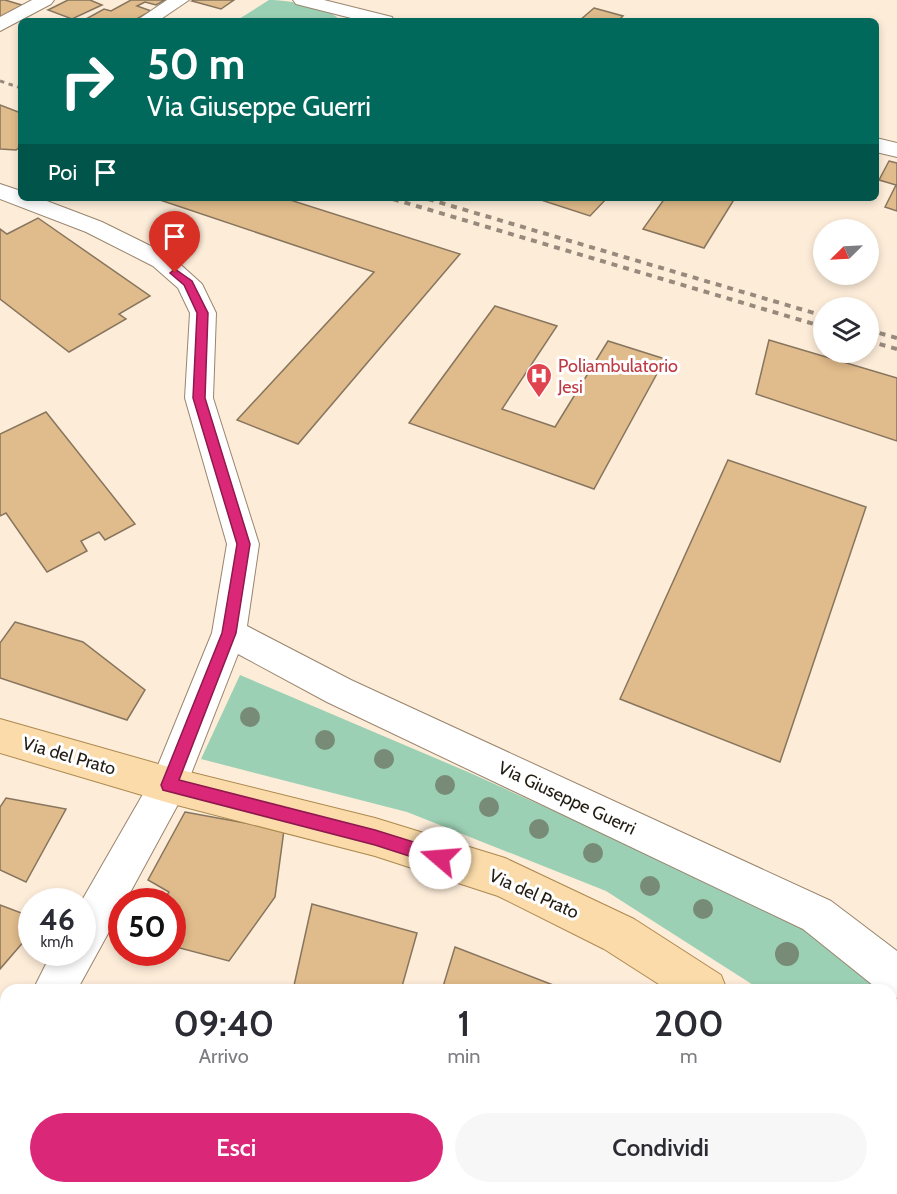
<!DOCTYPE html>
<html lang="it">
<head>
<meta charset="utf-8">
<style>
	body { margin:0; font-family:Cabin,sans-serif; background:#f7f7f7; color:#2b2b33; height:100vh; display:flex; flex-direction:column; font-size:22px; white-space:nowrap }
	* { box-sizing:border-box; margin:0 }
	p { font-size:20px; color:#7c7c81 }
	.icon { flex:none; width:33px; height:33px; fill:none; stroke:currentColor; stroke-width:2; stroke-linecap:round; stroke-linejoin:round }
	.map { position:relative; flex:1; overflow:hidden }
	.panel { position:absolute; left:0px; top:984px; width:897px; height:210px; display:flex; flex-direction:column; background:#fff; border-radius:18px 18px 0 0; box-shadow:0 3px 9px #0003 }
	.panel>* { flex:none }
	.hud { position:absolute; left:18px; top:18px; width:861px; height:183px; border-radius:9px; box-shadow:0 3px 9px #0003; background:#00695c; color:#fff; overflow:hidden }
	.needle { width:39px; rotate:246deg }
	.controls { position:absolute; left:813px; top:219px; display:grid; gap:12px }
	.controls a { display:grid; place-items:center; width:66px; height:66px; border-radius:50%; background:#fff; box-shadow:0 3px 9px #0003; font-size:30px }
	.speed { position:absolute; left:18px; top:888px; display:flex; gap:12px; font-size:30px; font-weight:700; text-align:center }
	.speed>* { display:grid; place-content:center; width:78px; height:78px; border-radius:50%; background:#fff; box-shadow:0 3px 9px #0003; line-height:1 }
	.speed small { font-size:15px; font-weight:400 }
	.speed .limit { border:9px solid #d22; background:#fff; color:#111 }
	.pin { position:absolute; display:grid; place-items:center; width:51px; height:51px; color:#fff; margin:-62px -26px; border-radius:50% 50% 50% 0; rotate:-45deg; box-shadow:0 0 6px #0007 }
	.pin .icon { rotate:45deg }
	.me { position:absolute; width:66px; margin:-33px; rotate:288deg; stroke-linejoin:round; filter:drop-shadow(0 0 4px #0008) }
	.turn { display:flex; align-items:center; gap:21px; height:126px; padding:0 30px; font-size:27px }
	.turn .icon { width:78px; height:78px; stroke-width:2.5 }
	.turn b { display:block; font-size:42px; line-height:51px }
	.then { display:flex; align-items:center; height:57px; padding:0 30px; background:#0003; gap:12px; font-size:22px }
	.eta { display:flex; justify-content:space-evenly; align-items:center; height:102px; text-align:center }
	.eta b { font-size:36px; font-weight:600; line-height:42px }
	.action { display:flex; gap:12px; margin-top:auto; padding:12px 30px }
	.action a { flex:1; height:69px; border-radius:36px; background:#db2777; color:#fff; font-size:24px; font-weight:600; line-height:69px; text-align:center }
	.action a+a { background:#f7f7f7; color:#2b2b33 }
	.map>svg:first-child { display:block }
	.green { fill:#9cd0b4 }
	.building { fill:#e0bb8b; stroke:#87755e; stroke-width:1.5 }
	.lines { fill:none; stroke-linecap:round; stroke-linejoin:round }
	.minor-casing { stroke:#98856e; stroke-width:2 }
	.major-casing { stroke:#ac894f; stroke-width:2 }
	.minor { fill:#fff; fill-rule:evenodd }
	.major { fill:#fadba9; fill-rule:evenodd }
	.rail-far1 { stroke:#978a7c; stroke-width:3; stroke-dasharray:4.5 4.5; stroke-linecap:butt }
	.rail { stroke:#978a7c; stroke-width:4; stroke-dasharray:6 6; stroke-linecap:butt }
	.tree { fill:#778b77 }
	.route { fill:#db2777; stroke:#8e194d; stroke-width:1.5 }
	.labels { text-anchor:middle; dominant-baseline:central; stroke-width:6; stroke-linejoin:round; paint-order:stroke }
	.health-label { font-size:18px; fill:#be3a42; stroke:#fff; text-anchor:start }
	.street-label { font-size:18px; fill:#231c13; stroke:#fff }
</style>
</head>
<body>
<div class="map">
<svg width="897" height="1194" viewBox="0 0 897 1194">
	<rect width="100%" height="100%" fill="#fdecd8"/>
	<g class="green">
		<path d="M269 0C288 0 329 7 341 21H236Z"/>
		<path d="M240 675 468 772 803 924 882 990H761L606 891 407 812 201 759Z"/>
		<path d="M891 997 897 1002V1078L891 1074Z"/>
	</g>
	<g class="building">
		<path d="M0 0H5L25 6 0 19Z"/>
		<path d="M68 0H90L102 5 72 19 48 10Z"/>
		<path d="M131 0H165L156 5 145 2 137 6 151 11 133 21 84 20 104 9 111 11Z"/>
		<path d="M194 0H234L221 9 192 1Z"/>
		<path d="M594 8 623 16 618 21H579Z"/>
		<path d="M0 105 21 113V146L16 150 0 149Z"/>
		<path d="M889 161 897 163V211L885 207 896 185 879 180Z"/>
		<path d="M154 198H284L460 254 298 444 237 420 374 272Z"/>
		<path d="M535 198H607L590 216Z"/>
		<path d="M665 198H735L704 248 643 229Z"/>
		<path d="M38 218 150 296 119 314 126 319 69 352 0 299V229L7 234Z"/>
		<path d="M495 306 557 326 502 409 555 427 608 341 665 359 594 489 409 423Z"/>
		<path d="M769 340 897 378V441L756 394Z"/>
		<path d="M46 412 135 524 105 540 99 532 81 541 87 551 47 572 6 513 0 516V434Z"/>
		<path d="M728 460 866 507 780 762 620 699Z"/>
		<path d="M15 622 83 642 145 690 127 720 0 678V643Z"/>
		<path d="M6 798 66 809 26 882 0 870V807Z"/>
		<path d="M185 812 284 830 275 897 229 961 172 946V902H163L169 892 148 880Z"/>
		<path d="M312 904 417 933 401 990H293Z"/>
		<path d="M0 905 32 917V932L0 969Z"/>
		<path d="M455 947 566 990H442Z"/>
		<path d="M6 1174V1188H69L84 1194H0V1183Z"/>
		<path d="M418 1188H685L683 1194H435Z"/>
	</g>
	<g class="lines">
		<defs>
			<g id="minor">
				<path d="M32 0H54L51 4 0 31V17Z"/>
				<path d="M167 0H189L158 21H136Z"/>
				<path d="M293 0H324L392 17 394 21H363L296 4Z"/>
				<path d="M876 138 897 143V157L876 152Z"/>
				<path d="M0 184 21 191V198H39L102 222 171 256 202 284 216 313 213 398 259 544 247 626 351 680 831 901 897 951V998L891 996V990H879L803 929 327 702 238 654 182 797 125 902H122V908L77 990H33L52 952H82V902H81L154 775 212 633 227 544 185 398 190 313 178 288 153 266 86 232 0 199Z"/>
				<path d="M6 1054V1144L0 1142V1056Z"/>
				<path d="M139 1188H198L201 1194H142Z"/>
			</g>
			<g id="major">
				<path d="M0 719 169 767 375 818 505 858 634 919 721 975 727 990H668L604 949 498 896 375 856 169 803 0 753Z"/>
				<path d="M891 1102 897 1104V1152L891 1150Z"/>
			</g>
		</defs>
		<use href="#minor" class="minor-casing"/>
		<use href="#major" class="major-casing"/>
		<use href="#minor" class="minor"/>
		<use href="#major" class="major"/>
		<g class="rail-far1">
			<path d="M0 81 21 88"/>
			<path d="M389 198 398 201"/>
			<path d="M424 198 433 201"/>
		</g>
		<g class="rail">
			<path d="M393 199 824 327"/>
			<path d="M428 199 824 316"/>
			<path d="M868 330 897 338"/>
			<path d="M868 341 897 349"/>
		</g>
	</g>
	<g class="tree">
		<circle cx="250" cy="717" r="10"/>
		<circle cx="325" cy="740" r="10"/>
		<circle cx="384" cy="759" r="10"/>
		<circle cx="445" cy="785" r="10"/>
		<circle cx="489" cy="807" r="10"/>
		<circle cx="539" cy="829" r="10"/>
		<circle cx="593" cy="853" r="10"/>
		<circle cx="650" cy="886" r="10"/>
		<circle cx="703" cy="909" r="10"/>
		<circle cx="787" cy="954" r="12"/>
	</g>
	<path class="route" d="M175 269 192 281 208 313 205 398 250 544 236 633 179 780 375 830 446 852 448 858 446 864 440 866 375 845 163 790 161 785 222 633 237 544 193 398 197 313 184 285 170 273Z"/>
	<defs>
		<symbol id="hospital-pin" viewBox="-11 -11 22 30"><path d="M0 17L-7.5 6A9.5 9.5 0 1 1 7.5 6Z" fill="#e0444e" stroke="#fff"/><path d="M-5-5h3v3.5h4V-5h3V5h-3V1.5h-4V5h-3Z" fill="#fff"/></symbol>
	</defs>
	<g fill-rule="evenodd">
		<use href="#hospital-pin" x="524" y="361" width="30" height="40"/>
	</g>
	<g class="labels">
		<g class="health-label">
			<text x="558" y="366">Poliambulatorio<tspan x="558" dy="21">Jesi</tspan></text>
		</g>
		<g class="street-label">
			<text transform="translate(69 756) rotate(16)">Via del Prato</text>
			<text transform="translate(567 798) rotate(25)">Via Giuseppe Guerri</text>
			<text transform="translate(534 894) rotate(24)">Via del Prato</text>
		</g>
	</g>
</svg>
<div class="controls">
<a><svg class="needle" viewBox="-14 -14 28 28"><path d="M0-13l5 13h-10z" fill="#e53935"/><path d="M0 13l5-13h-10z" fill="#7c7c81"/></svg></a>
<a><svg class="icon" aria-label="layers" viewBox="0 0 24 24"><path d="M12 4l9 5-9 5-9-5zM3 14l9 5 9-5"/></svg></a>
</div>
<div class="speed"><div>46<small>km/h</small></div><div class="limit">50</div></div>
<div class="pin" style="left:175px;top:273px;background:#d93025"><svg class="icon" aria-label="arrive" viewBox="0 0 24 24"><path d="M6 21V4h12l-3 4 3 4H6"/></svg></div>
<svg class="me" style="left:440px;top:858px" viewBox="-20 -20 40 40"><circle r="19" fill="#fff"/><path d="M0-13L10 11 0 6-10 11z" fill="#db2777"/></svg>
<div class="hud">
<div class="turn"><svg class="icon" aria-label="right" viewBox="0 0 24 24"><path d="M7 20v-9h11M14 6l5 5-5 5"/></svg><div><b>50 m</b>Via Giuseppe Guerri</div></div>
<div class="then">Poi<svg class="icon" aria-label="arrive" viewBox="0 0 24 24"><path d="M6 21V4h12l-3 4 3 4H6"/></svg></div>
</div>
<section class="panel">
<div class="eta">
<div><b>09:40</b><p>Arrivo</p></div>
<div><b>1</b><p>min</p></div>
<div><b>200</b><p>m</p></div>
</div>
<div class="action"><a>Esci</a><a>Condividi</a></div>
</section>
</div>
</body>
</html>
